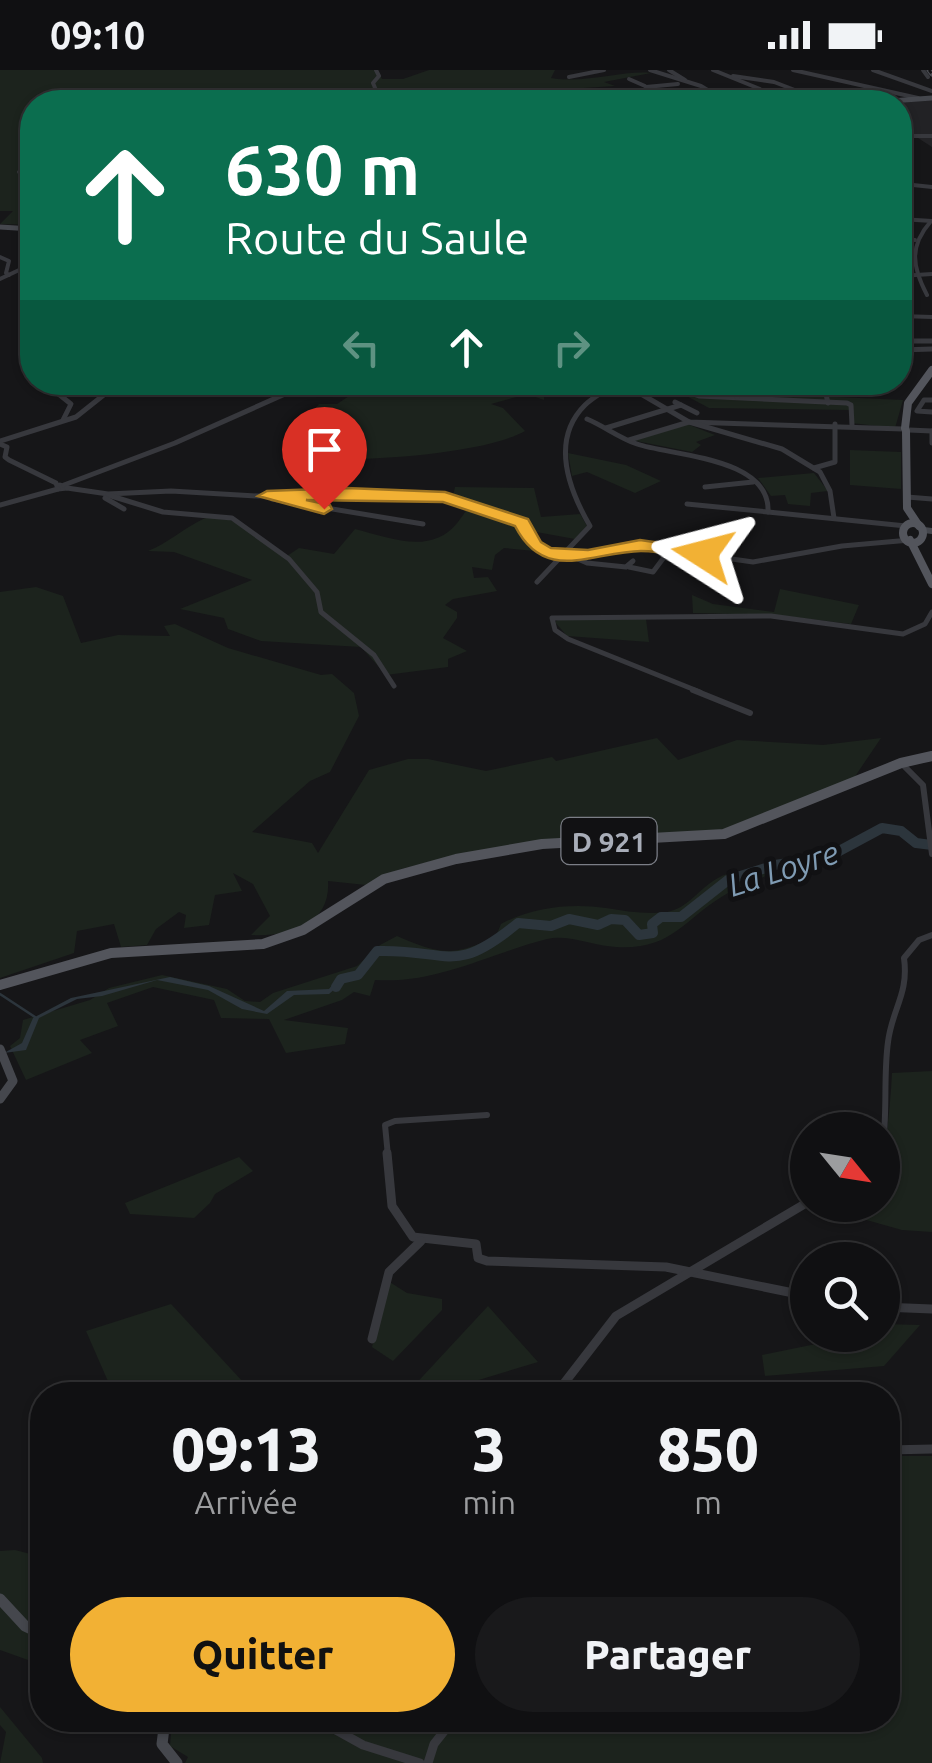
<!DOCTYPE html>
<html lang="fr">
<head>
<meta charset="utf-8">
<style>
	body { margin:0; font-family:Ubuntu,sans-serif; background:#19191b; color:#f1f3f6; height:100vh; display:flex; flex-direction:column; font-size:38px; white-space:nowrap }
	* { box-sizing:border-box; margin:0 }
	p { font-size:32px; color:#9c9d9f }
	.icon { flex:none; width:55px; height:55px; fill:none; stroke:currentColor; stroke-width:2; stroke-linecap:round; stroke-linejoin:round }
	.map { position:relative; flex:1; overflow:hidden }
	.sheet { position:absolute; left:30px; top:1312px; width:870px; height:350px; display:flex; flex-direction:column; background:#101012; border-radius:40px; box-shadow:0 2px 8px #0004,0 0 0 2px #303032 }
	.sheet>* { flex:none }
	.banner { position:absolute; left:20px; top:20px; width:892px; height:305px; border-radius:40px; box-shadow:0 2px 8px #0004,0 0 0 2px #303032; background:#0b6e4f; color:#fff; overflow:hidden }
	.needle { width:65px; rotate:120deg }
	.tools { position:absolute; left:790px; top:1042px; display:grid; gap:20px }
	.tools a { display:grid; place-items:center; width:110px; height:110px; border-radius:50%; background:#101012; box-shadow:0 2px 8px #0004,0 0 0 2px #303032; font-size:50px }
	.pin { position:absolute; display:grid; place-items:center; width:85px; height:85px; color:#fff; margin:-102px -42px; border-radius:50% 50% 50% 0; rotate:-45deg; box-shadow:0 0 10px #0007 }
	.pin .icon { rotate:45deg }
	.me { position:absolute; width:110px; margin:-55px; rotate:279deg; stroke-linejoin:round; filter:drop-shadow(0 0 8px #0008) }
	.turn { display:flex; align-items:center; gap:35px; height:210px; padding:0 40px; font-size:45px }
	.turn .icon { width:130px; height:130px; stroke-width:2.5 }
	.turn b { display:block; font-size:70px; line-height:85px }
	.lanes { display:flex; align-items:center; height:95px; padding:0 40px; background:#0003; justify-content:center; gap:50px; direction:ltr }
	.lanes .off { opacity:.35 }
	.eta { display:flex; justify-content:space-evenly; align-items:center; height:170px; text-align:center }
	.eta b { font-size:60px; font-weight:800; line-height:70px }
	.button { display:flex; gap:20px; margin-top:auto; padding:20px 40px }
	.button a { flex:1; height:115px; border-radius:60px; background:#f2b134; color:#111; font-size:40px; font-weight:800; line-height:115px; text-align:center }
	.button a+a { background:#19191b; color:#f1f3f6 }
	.status { display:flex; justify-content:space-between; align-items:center; height:70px; padding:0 50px; background:#101012; direction:ltr }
	.status svg { height:28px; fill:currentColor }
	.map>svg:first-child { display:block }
	.built { fill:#222225 }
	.green { fill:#1c231d }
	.water { fill:#2c353c }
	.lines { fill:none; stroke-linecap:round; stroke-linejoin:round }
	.stream { stroke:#2c353c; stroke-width:2.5 }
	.river { stroke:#2c353c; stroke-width:10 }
	.street-far3 { stroke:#37383d; stroke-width:4 }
	.street-far2 { stroke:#37383d; stroke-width:5 }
	.street-far1 { stroke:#37383d; stroke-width:6 }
	.street { stroke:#37383d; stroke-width:9 }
	.secondary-far3 { stroke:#45474d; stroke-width:5 }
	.secondary-far2 { stroke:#45474d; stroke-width:6 }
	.secondary-far1 { stroke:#45474d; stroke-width:9 }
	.secondary { stroke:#45474d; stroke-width:11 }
	.primary-far1 { stroke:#53555c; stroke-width:8 }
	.primary { stroke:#53555c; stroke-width:10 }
	.rail-casing { stroke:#4a4c52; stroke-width:5 }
	.rail { stroke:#111113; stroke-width:2.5; stroke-dasharray:4; stroke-linecap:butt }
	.route { fill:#f2b134; stroke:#9d7322; stroke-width:2.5 }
	.labels { text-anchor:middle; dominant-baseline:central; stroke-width:10; stroke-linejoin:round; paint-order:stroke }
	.shield { fill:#111113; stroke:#7b7e86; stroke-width:2.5 }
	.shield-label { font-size:28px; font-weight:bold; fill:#a8adb8 }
	.water-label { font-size:32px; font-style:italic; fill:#7f9bb3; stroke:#111113 }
</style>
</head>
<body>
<div class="status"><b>09:10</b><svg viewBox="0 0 49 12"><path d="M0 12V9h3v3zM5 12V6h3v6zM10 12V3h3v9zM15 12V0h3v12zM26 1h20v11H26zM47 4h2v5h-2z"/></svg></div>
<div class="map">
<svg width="932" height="1693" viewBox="0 0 932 1693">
	<rect width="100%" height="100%" fill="#161618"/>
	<path class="built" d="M932 27V77L915 66 900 67V32Z"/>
	<g class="green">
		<path d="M0 0H377L382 9H403L429 0H555L551 8C586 14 623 0 651 3L604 12 615 16 553 20 542 28 555 32H468L471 30 453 28 448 32H32V155L0 154 13 141H0Z"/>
		<path d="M621 312H847L850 319H838V327L903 330 895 358 851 353 849 340 709 338 679 322 614 317Z"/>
		<path d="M369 313H531L544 322V330L527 324 491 334 503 338 525 361C481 386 343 393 291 388L341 380V367L353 366 351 362H297L319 334H337Z"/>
		<path d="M687 354 715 365 696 372 701 375 692 382 631 370Z"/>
		<path d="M850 380 901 382V419L850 415Z"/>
		<path d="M568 383 626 395 661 411 635 423 587 402 572 406Z"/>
		<path d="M814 403 828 421 811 423 810 436 788 434 785 425 771 426 758 408Z"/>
		<path d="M455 417 534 418 541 447 580 444 587 456 575 469 531 461 522 450 506 446 520 455 535 481 504 478 495 485 492 500 472 497 474 508 488 507 497 521 453 529 445 535 457 542V548L443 568 467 581 448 589V597L386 605 361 577 261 571 228 559 224 548 180 539 252 510 174 482 148 481C168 473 184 458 203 449 229 438 266 473 287 486L299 478 334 484 355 459C391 468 431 486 458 452 463 445 467 441 469 432L453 426Z"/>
		<path d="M36 517 63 526 81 573 118 565 170 566 164 556 175 554 228 578 321 605 332 604 354 623 359 646 330 702 310 711 252 762 312 773 318 783 369 700 408 689H428L486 701 552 687 556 691 657 668 678 690 737 670 823 675 881 668 854 708 723 761 445 788 401 799 366 815 328 811C331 855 289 867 251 865L270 846 253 814 233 803 242 821 215 825 209 855 184 858 186 845 179 842 156 859 147 875 121 877 114 854 77 861 74 883 0 908V522Z"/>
		<path d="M780 519 859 535 851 554 777 545 693 543 692 525 713 534 774 542Z"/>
		<path d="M561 548 646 549 649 572 567 566 555 552Z"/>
		<path d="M778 798C761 811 742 815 723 826 682 851 672 880 616 877 594 876 568 864 547 869 488 884 437 914 375 910L370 926 354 922 342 930 284 950 348 958 345 974 286 983 269 949 221 948 214 930 153 917 107 933 118 956 80 970 92 983 26 1010 10 976 20 968 23 950 90 930 109 918 162 905 227 919 245 931 260 932 273 923 357 896 380 875 397 866C441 885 454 887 496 866L501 854C533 837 571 833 606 838 626 841 646 845 667 842 689 838 699 818 718 808 734 799 760 800 778 798Z"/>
		<path d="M932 1001V1162L902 1160 813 1135H882C882 1091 890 1048 892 1003Z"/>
		<path d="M239 1087 253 1101 215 1124 210 1133 194 1148 130 1144 125 1133Z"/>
		<path d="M388 1211 407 1223 442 1229V1240L393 1291 372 1277Z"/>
		<path d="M171 1234 255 1325H114L86 1261Z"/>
		<path d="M488 1236 538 1292 459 1316 463 1325H411L410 1320Z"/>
		<path d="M883 1254 920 1255 884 1296 765 1306 762 1285 860 1265H882Z"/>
		<path d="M888 1386H932V1693H185L188 1687 170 1676 172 1650H315L319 1655 332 1650H888Z"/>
		<path d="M15 1480 42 1487V1595L0 1580V1481Z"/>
		<path d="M0 1637 42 1688 43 1693H0L6 1662 0 1655Z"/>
	</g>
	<path class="water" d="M170 907 209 916 264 941 287 921 329 919 339 907 345 910 329 924 294 925 267 944 242 939 208 920 157 910 102 926 77 929 39 948 26 980 4 983 22 973 33 948 71 928Z"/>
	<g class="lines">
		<path class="stream" d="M0 924 35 947"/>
		<path class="river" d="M336 917 341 909 358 905 377 881C451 879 452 907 518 853L551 856 569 849 598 855 611 849 625 850 639 865 653 863 652 854 661 847H681L728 810 775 795 828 787 882 758 901 761 916 773 932 775"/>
		<g class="street-far3">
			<path d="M376 0 379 6 373 13 378 25"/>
			<path d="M650 0 701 16 726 31"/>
			<path d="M669 0 685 10"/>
			<path d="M713 0 760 19 763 32"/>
			<path d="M793 0 918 28"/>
			<path d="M873 0 932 21"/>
			<path d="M923 0 928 7"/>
			<path d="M733 6 774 12 826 32"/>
			<path d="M569 7 604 0"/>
			<path d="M629 9 645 16"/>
			<path d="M646 17 678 14"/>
			<path d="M130 22 132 32"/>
			<path d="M547 26 587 32"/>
			<path d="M656 26 708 21"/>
			<path d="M559 28 579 22 590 28 589 32"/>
			<path d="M900 66H932"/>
			<path d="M19 102 32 117"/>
			<path d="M913 115 932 117"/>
			<path d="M900 149 932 151"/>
			<path d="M900 169 915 170"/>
			<path d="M0 187 9 191 6 203 9 205"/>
			<path d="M900 206 932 204"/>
			<path d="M0 209 32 194"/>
			<path d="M927 225C912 196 909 176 931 151"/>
			<path d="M900 246 932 247"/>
		</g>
		<g class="street-far2">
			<path d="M900 271H932"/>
			<path d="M900 280 932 279"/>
			<path d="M819 312 824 316 828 333"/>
			<path d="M685 321 699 326 847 333 851 335 852 355"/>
			<path d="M56 322 71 334 63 350"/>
			<path d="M867 323 875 312"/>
			<path d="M641 324 689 352 903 359"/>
			<path d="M737 327 738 312"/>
			<path d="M932 330H924L917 341 932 342"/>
			<path d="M675 332 697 343"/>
			<path d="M587 349C604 356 619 368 637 374 672 386 771 387 768 442L906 456"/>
			<path d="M606 358 681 335"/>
			<path d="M909 360 932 361"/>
			<path d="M932 361V373"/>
			<path d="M629 370 689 352 782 379 820 402 830 421 834 448"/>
			<path d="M0 371 76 347 120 312"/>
			<path d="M0 374 7 377 5 387 9 390 56 413 58 419 67 418 60 415"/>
			<path d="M814 398 835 392V354"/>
			<path d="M64 415 175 373 312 312"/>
			<path d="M705 417 753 412"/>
			<path d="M67 418 108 424 171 421 258 426 347 423 445 427 522 452 538 480 565 486 641 476 753 492 842 476 910 470"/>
			<path d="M108 425 163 442 232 448 289 489 317 522 321 542 374 585 394 616"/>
			<path d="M907 427 932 429"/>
			<path d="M105 428 124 439"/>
			<path d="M272 429 423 454"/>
			<path d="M687 434 768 442"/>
			<path d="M0 435 58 419"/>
			<path d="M571 486 587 493 626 497 633 491"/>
			<path d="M629 497 653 502 671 478"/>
			<path d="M537 512 590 456C569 420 550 370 585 335 594 326 607 320 618 312"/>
			<path d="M700 622 568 569 555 560 552 548 771 546 903 564 925 554 932 542"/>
		</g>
		<g class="street-far1">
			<path d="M693 620 750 643"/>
			<path d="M902 694 923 715 932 784"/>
			<path d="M882 1082C888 1045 883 1008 888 972 892 939 909 924 904 888L919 870 932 865"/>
			<path d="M388 1086 385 1055 395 1051 487 1045"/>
		</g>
		<g class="street">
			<path d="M387 1083 392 1136 413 1167 476 1174 478 1188 487 1191 666 1197 808 1226"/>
			<path d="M882 1237 932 1239"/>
			<path d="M372 1269 389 1202 421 1171"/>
			<path d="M555 1325 616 1246 808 1132"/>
			<path d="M888 1380 932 1379"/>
			<path d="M318 1650 363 1675 420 1693"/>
			<path d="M428 1693 434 1674 453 1650"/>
		</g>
		<g class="secondary-far3">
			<path d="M706 32H747"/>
			<path d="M876 32 932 28"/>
			<path d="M0 157 32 159"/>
		</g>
		<path class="secondary-far2" d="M924 460 932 461"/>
		<path class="secondary-far1" d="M0 979 13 1011 0 1029"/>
		<g class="secondary">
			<path d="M0 1529 25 1556 42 1564"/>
			<path d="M165 1650 162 1674 177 1693"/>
		</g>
		<g class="primary-far1">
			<path d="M905 358 908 333 932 300"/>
			<path d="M906 361 907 438 919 456"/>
			<circle cx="913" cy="463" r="10"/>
			<path d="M910 470 932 514"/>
		</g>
		<path class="primary" d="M0 915 111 883 263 874 303 860 384 809 456 789 542 774 724 764 901 693 932 686"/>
		<defs>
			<path id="rail" d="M929 0 932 4"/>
		</defs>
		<use href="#rail" class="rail-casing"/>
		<use href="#rail" class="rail"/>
	</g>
	<path class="route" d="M346 418 445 422 528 449 541 472 551 478 588 480 640 470 703 479 712 484 703 490C683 487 661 481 641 481 591 482 545 514 515 456L443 432 306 430 330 435 332 439 324 444 258 426 267 421Z"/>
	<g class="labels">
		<rect class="shield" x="561.5" y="748" width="95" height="46" rx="8"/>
		<g class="shield-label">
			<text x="609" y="771">D 921</text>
		</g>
		<g class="water-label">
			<text transform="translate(783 798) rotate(-18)">La Loyre</text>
		</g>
	</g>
</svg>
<div class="tools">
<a><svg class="needle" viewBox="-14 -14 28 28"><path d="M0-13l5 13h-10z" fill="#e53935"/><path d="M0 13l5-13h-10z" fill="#9c9d9f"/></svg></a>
<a><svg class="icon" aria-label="search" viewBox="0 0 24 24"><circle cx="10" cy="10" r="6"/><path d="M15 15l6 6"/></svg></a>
</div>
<div class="pin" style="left:324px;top:439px;background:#d93025"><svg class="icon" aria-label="arrive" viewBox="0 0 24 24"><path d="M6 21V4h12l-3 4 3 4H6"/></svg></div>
<svg class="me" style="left:703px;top:484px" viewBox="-20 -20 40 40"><path d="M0-17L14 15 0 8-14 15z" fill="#f2b134" stroke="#fff" stroke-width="4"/></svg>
<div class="banner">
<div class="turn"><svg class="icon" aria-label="ahead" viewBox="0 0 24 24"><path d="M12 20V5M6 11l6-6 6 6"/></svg><div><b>630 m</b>Route du Saule</div></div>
<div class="lanes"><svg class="icon off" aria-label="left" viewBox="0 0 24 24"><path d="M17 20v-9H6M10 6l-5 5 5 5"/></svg><svg class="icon" aria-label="ahead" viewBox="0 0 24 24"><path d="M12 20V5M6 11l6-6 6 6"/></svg><svg class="icon off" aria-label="right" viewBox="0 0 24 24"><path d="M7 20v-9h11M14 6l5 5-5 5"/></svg></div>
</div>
<section class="sheet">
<div class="eta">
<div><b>09:13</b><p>Arrivée</p></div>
<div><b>3</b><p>min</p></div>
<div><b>850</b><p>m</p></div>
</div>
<div class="button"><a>Quitter</a><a>Partager</a></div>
</section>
</div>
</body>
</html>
